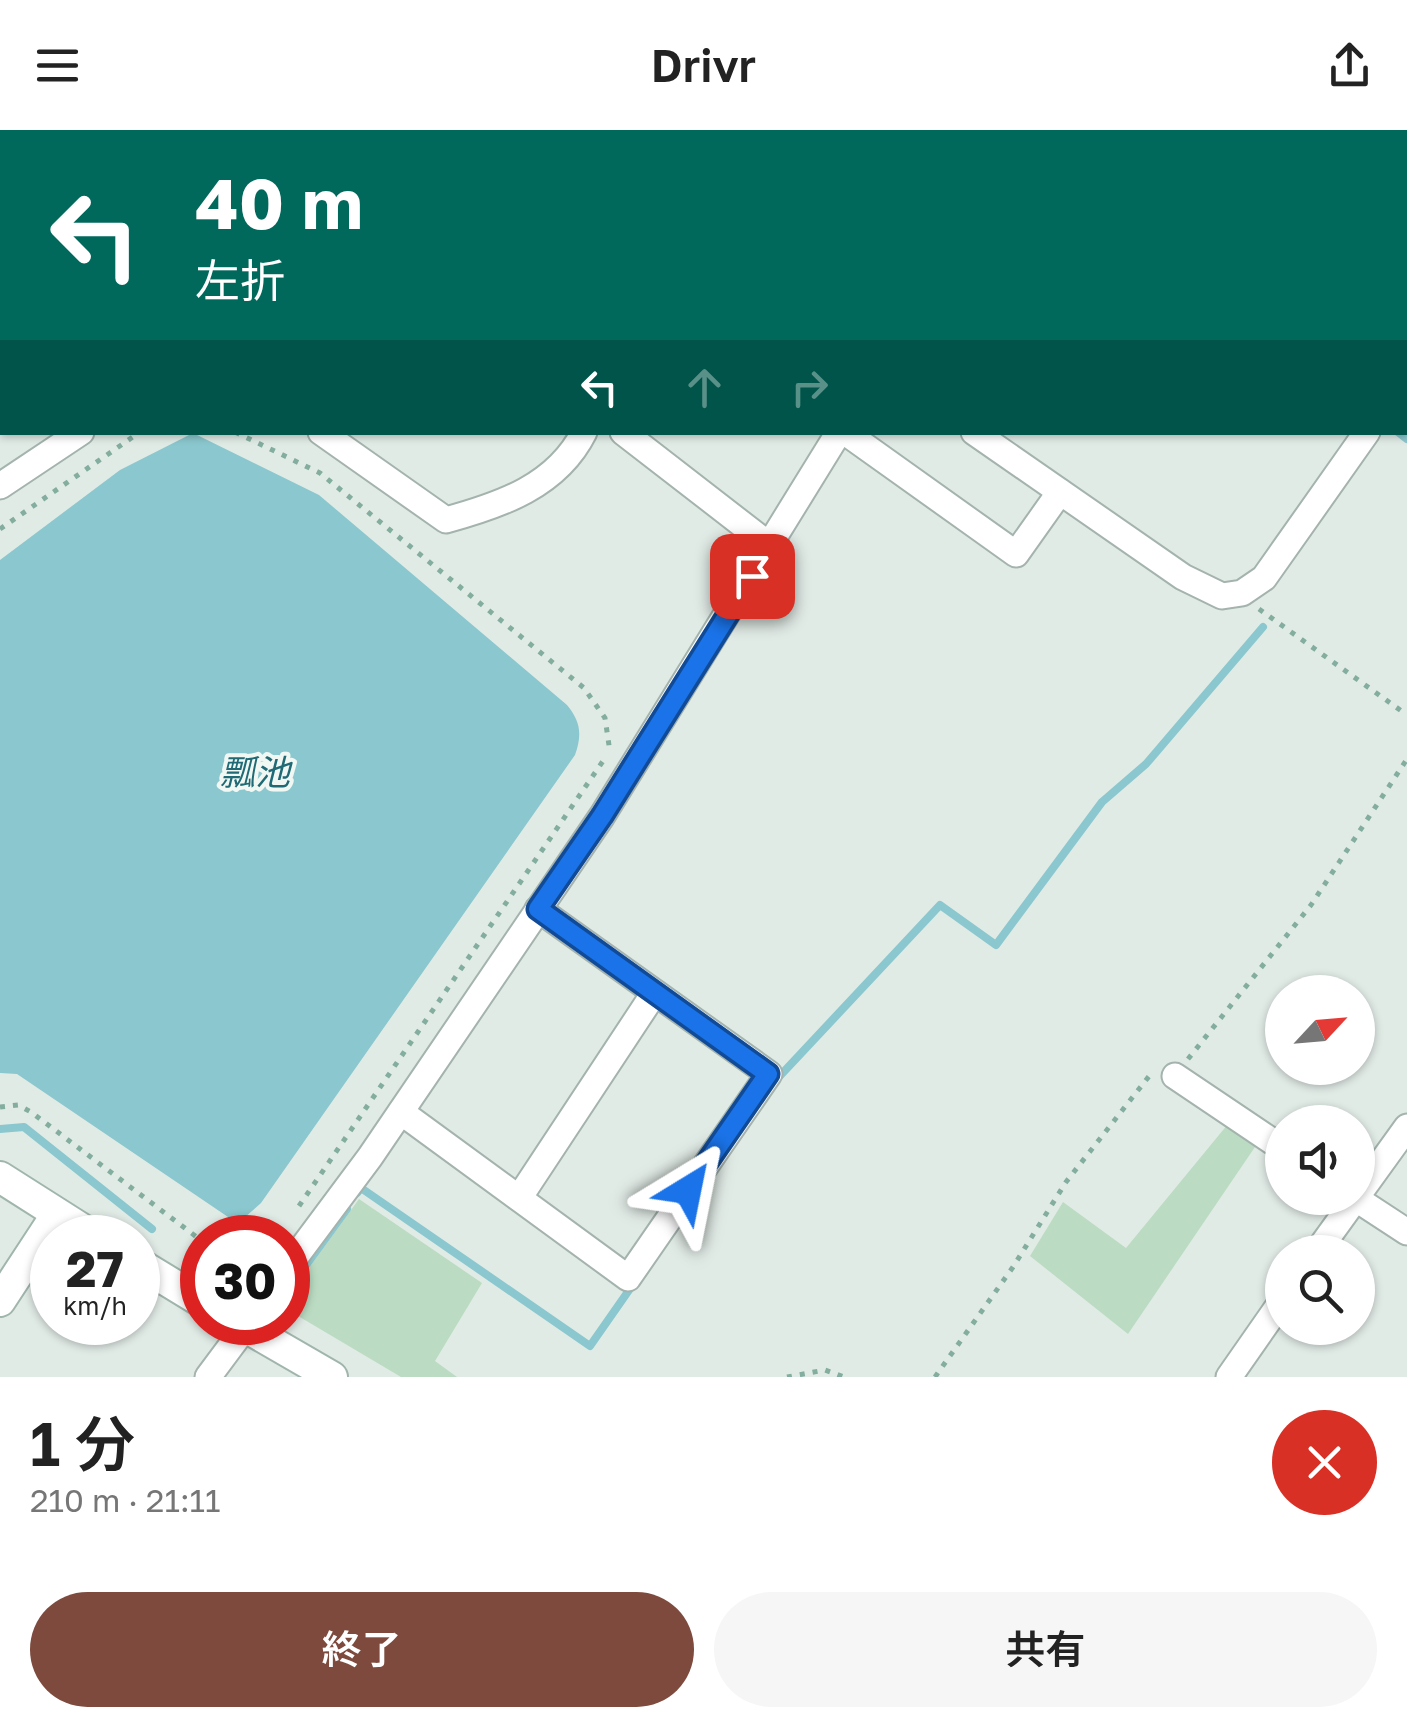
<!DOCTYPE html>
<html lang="ja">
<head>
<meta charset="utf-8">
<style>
	body { margin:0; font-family:"Golos Text","Noto Sans JP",sans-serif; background:#f6f6f6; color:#222; height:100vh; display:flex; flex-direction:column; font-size:38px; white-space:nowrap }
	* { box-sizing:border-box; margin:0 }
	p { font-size:32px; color:#767676 }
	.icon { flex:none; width:55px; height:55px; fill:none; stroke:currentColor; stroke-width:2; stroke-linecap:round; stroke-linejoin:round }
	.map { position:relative; height:1247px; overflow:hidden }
	.sheet { display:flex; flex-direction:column; background:#fff; flex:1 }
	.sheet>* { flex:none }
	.banner { position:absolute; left:0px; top:0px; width:1408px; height:305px; box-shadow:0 2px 8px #0004; background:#00695c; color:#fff; overflow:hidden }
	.needle { width:65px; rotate:64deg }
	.buttons { position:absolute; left:1265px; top:845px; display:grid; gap:20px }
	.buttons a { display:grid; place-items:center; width:110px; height:110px; border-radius:50%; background:#fff; box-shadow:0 2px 8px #0004; font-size:50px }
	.speed { position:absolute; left:30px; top:1085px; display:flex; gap:20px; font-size:50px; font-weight:700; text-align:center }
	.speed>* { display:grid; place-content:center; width:130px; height:130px; border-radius:50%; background:#fff; box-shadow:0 2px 8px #0004; line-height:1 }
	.speed small { font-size:25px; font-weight:400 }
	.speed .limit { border:15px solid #d22; background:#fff; color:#111 }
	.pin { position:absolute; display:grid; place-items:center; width:85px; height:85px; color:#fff; margin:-42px; border-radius:20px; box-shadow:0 5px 15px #0006 }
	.me { position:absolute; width:110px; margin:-55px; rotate:35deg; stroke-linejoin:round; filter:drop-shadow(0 0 8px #0008) }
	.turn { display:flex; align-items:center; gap:35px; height:210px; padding:0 30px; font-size:45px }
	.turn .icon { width:130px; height:130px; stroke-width:2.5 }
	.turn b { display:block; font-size:70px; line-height:85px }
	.lanes { display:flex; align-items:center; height:95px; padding:0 30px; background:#0003; justify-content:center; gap:50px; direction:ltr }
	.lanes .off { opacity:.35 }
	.round { display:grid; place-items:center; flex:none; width:105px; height:105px; border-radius:52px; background:#f6f6f6 }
	.headline { display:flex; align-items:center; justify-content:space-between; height:170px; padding:0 30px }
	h1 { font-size:60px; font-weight:600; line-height:75px }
	.primary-button { display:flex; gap:20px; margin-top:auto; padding:20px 30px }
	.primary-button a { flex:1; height:115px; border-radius:60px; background:#7d4a3d; color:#fff; font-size:40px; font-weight:600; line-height:115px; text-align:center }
	.primary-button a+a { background:#f6f6f6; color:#222 }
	header { display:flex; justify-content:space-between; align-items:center; height:130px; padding:0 30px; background:#fff; font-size:45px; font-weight:600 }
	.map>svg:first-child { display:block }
	.green { fill:#bbdcc2 }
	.water { fill:#8bc7ce }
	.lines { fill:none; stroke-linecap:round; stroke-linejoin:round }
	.stream { stroke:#8bc7ce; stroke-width:8 }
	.street-casing { stroke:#a4b3ad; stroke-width:29 }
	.secondary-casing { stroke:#a0b6ad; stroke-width:34 }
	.path { stroke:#83ad9e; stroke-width:5; stroke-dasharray:5 8; stroke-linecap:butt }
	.street { stroke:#fff; stroke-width:25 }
	.secondary { stroke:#fff; stroke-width:30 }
	.route-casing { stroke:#114b97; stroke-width:25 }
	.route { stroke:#1a73e8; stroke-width:18 }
	.labels { text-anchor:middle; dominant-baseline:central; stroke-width:8; stroke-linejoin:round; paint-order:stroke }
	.water-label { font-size:35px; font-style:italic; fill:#1f6a75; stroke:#f1f8f4 }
</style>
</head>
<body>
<header><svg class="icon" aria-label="menu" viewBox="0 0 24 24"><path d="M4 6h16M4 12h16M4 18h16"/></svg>Drivr<svg class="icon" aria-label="share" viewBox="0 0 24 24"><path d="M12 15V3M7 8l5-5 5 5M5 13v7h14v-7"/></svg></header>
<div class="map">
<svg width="1407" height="1247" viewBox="0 0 1407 1247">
	<rect width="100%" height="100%" fill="#e1ebe6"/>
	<g class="green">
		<path d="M1228 994 1257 1014 1128 1204 1030 1126 1063 1072 1126 1118Z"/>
		<path d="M359 1069 482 1153 435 1231 457 1247H401L288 1180V1167Z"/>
	</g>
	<path class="water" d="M193 303 319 365 567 575C581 592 582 605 575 625L261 1073 244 1088 231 1089 17 944 0 943V430L120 340Z"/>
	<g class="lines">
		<g class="stream">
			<path d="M1398 302 1407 309"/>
			<path d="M777 949 940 775 996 815 1102 672 1146 634 1263 497"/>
			<path d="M0 999 24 997 152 1099"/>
			<path d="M357 1063 361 1058 590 1216 634 1153"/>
			<path d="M288 1160 347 1079"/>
		</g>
		<defs>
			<g id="street">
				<path d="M544 2 545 0"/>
				<path d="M1037 2 1039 0"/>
				<path d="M0 59 2 61"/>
				<path d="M1405 240 1407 236"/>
				<path d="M321 302 446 390C501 375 557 356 584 302"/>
				<path d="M623 302 769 415"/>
				<path d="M845 302 1016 424 1060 362"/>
				<path d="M974 302 1183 447 1222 466 1242 463 1264 448 1367 302"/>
				<path d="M0 356 81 302"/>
				<path d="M1175 946 1282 1018"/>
				<path d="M401 982 628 1148 769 944 538 779"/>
				<path d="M1358 1065 1407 997"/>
				<path d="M519 1068 653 865"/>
				<path d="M1355 1068 1407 1102"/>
				<path d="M1317 1122 1356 1068"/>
				<path d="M288 1137 370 1027 602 686 839 302"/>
				<path d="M208 1247 249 1192"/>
				<path d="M1229 1247 1282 1171"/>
			</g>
			<g id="secondary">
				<path d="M1258 0 1262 2"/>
				<path d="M1405 99 1407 101"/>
				<path d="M0 1047 96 1108"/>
				<path d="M138 1133 202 1172"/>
				<path d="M0 1171 57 1084"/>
				<path d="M237 1192 332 1247"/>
			</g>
		</defs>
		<use href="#street" class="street-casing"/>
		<use href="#secondary" class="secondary-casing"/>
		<g class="path">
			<path d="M250 2 253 0"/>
			<path d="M768 2 770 0"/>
			<path d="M235 302 320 343 584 558 605 588 610 622"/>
			<path d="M0 399 140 302"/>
			<path d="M1259 479 1407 585"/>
			<path d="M1188 929 1311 775 1407 629"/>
			<path d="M0 977 18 975 31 982 202 1111"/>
			<path d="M299 1076 603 631"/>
			<path d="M787 1247 825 1240 844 1247"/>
			<path d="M935 1247 1013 1137 1066 1052 1150 945"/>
		</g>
		<use href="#street" class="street"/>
		<use href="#secondary" class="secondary"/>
	</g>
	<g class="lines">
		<defs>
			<path id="route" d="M688 1060 768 944 538 779 602 686 752 446"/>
		</defs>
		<use href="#route" class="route-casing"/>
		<use href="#route" class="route"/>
	</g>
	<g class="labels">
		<g class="water-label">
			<text x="255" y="642">瓢池</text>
		</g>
	</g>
</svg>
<div class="buttons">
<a><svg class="needle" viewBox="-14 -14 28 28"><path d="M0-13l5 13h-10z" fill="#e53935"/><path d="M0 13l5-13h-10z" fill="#767676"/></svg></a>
<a><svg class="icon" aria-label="sound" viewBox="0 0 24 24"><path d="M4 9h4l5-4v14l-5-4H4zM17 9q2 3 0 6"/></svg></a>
<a><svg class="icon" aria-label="search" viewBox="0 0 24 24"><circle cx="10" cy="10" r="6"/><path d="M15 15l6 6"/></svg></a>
</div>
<div class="speed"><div>27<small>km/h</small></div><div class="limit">30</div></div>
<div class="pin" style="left:752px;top:446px;background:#d93025"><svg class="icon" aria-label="arrive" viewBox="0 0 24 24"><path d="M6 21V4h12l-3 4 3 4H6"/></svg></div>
<svg class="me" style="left:688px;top:1060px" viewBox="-20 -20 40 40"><path d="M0-17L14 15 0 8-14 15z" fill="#1a73e8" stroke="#fff" stroke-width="4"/></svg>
<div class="banner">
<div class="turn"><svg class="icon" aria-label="left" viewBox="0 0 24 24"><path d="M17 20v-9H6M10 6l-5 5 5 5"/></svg><div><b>40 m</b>左折</div></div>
<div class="lanes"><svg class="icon" aria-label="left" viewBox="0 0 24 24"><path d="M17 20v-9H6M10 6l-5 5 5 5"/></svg><svg class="icon off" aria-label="ahead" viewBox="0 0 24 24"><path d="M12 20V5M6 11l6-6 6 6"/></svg><svg class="icon off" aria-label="right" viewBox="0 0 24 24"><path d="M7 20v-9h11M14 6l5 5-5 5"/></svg></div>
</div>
</div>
<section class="sheet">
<div class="headline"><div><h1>1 分</h1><p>210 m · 21:11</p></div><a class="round" style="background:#d93025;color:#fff"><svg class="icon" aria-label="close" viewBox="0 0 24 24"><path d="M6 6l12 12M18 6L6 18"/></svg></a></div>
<div class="primary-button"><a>終了</a><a>共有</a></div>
</section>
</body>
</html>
